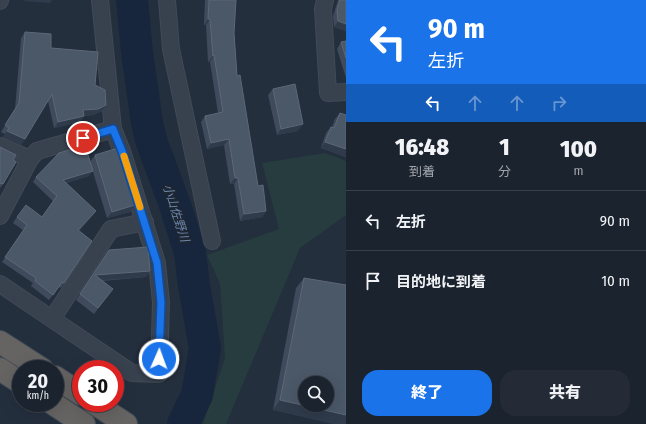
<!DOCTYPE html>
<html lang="ja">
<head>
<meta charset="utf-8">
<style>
	body { margin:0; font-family:"Fira Sans Condensed","Noto Sans JP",sans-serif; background:#242b36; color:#f1f3f6; height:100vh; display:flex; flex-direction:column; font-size:15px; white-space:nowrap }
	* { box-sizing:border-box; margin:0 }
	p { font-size:13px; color:#a0a4aa }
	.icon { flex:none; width:22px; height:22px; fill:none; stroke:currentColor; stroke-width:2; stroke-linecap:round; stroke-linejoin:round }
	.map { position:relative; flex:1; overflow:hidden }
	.panel { display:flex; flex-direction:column; background:#1b232e; width:300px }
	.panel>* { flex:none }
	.top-card { background:#1a73e8; color:#fff; overflow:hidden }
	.tools { position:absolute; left:298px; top:376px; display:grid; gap:8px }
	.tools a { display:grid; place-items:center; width:36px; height:36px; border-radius:50%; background:#1b232e; box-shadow:0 4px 16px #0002,0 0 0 1px #39404a; font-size:20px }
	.speed { position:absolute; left:12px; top:360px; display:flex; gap:8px; font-size:20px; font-weight:700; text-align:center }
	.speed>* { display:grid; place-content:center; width:52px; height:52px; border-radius:50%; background:#1b232e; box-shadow:0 4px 16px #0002,0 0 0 1px #39404a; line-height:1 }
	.speed small { font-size:10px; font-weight:400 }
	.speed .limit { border:6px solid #d22; background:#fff; color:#111 }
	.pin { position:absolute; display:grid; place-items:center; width:34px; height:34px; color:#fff; margin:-17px; border:2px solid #fff; border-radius:50%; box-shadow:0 1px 4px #0007 }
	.me { position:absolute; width:44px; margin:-22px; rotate:2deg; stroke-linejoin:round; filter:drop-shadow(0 0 3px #0008) }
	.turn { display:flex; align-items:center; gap:14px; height:84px; padding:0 16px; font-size:18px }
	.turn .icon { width:52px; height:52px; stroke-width:2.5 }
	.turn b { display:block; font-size:28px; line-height:34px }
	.lanes { display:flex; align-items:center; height:38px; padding:0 16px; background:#0003; justify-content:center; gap:20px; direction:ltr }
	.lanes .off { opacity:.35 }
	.eta { display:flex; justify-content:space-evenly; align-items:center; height:68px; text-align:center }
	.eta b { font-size:24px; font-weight:800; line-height:28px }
	.button { display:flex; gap:8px; margin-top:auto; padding:8px 16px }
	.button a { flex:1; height:46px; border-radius:16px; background:#1a73e8; color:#fff; font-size:16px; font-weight:800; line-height:46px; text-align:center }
	.button a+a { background:#242b36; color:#f1f3f6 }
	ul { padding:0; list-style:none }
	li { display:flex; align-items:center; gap:12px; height:60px; padding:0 16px; border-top:1px solid #39404a }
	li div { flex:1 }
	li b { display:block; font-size:15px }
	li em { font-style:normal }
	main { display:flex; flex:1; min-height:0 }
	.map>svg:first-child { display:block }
	.green { fill:#263c3f }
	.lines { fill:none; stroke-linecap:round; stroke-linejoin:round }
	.river { stroke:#17263c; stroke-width:32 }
	.minor-casing { stroke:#414a57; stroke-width:18 }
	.trunk-casing { stroke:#434c59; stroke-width:24 }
	.minor { stroke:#38414e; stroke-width:16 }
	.trunk { stroke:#656462; stroke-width:22 }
	.wall { fill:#3f4b5c }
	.shaded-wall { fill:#2f3b4b }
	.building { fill:#4b5868; stroke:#5c6777; fill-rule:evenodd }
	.route-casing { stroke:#114b97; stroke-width:10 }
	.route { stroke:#1a73e8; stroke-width:7 }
	.slow { stroke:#f59e0b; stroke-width:7 }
	.labels { text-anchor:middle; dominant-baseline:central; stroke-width:4; stroke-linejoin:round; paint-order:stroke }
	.water-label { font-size:12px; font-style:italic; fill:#6d86a8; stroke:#1d2633 }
</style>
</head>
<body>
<main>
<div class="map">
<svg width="346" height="424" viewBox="0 0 346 424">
	<rect width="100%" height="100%" fill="#242f3e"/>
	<path class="green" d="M325 153 346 161V215L300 248 226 424H203L225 358 220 284 207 255 279 229 262 163Z"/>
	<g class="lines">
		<path class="river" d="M132 0 137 52 147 123 152 143 175 205 190 253 194 286 205 348 197 395 183 424"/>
		<defs>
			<g id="minor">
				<path d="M167 0 171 49 212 241"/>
				<path d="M325 0 323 9 328 93 346 92"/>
				<path d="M0 1V0"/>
				<path d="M0 146 30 159"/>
				<path d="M0 216 30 159 37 151 113 129"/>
				<path d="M0 284 132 373 159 374 161 302 157 263 122 151 113 129 100 0"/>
				<path d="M52 319 111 229 145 222"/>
			</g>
			<g id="trunk">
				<path d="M0 342 42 369"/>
				<path d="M0 369 21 383"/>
				<path d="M55 377 81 394"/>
				<path d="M52 403 84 424"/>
				<path d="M94 403 126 424"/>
			</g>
		</defs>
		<use href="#minor" class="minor-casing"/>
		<use href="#trunk" class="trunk-casing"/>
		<use href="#minor" class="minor"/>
		<use href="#trunk" class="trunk"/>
	</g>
	<g class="wall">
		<path d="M205 0H236L234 33 237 76 258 186 266 211 262 217 240 221 234 184H230L224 145 207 149 201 122 205 116 218 113 210 62H208L206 25H204Z"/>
		<path d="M338 0H346V31L334 27 333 16Z"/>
		<path d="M25 32 51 48 95 85 102 111 93 115 84 116 80 122 54 128 48 101 21 145 3 137 5 134 1 132 15 109 21 38Z"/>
		<path d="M346 41V78L337 49 341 42Z"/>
		<path d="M273 89 298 131 277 135 268 95Z"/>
		<path d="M340 113 346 157 321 148 326 133 331 127H332L335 119Z"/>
		<path d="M0 147 13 160 3 184 0 188Z"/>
		<path d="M95 155 135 205 130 212 107 218 90 162Z"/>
		<path d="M89 176 66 183 96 211 92 216 79 231 92 241 61 288 59 287 49 300 31 286 33 283 2 262 23 230 13 223 17 217H42L53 201 33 182 36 177Z"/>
		<path d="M105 256 150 271 146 277 102 281 108 295 94 314 76 300Z"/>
		<path d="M304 278 346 424 273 410 296 288Z"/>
	</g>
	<g class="shaded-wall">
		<path d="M25 0H52L50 3 24 1Z"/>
		<path d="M208 19H210L206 25H204Z"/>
		<path d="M338 21 346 24V31L334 27Z"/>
		<path d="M214 55 210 62H208L213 56Z"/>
		<path d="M106 105 102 111 93 115 84 116 80 122 54 128 58 122 83 110Z"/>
		<path d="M303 124 298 131 277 135 281 129Z"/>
		<path d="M7 131 25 139 21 145 3 137Z"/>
		<path d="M229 139 224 145 207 149 211 143Z"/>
		<path d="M325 142 346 149V157L321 148Z"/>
		<path d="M93 171 89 176 59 185 63 180Z"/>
		<path d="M235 178H238L234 184H230Z"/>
		<path d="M135 205 130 212 107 218 112 212Z"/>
		<path d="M96 211 92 216 74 235 78 230Z"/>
		<path d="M266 211 262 217 240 221 244 214Z"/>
		<path d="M150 271 146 277 91 281 95 275Z"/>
		<path d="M280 400 346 415V424H332L273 410Z"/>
	</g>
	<g class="building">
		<path d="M209 0H236L234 33 237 76 240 75 258 186 263 185 266 211 244 214 238 178H235L229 139 211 143 205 116 223 112 214 55 213 56 210 19H208Z"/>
		<path d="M340 0H346V24L338 21 337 10Z"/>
		<path d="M25 32 51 34V48L98 52 95 85 105 90 106 105 98 109 83 110 84 116 58 122 52 94 25 139 7 131 9 128 5 125 19 103Z"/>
		<path d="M346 41V58L341 42Z"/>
		<path d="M295 84 303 124 281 129 273 89Z"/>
		<path d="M340 113 346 115V149L325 142 331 127 334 128Z"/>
		<path d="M85 145 93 171 63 180 96 211 78 230 92 241 64 283 62 282 53 295 35 281 36 278 5 257 27 225 17 217 26 205 42 217 57 196 36 177 59 153Z"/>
		<path d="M0 147 16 155 13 160 16 162 3 184 0 183Z"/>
		<path d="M118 148 135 205 112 212 95 155Z"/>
		<path d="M148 247 150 271 95 275 113 289 98 308 80 294 109 250Z"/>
		<path d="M304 278 346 285V415L280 400ZM305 383H327V405H305Z"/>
	</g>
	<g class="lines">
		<defs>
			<path id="route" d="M83 138 113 129 122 151 157 263 161 302 159 359"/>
		</defs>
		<use href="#route" class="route-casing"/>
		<use href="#route" class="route"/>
		<path class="slow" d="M124 156 140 207"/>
	</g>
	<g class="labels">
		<g class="water-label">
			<text transform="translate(176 213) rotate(72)">小山佐野川</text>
		</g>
	</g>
</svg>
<div class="tools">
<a><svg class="icon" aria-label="search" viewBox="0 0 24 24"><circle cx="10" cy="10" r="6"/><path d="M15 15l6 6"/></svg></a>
</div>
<div class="speed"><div>20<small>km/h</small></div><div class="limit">30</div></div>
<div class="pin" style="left:83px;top:138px;background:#d93025"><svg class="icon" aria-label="arrive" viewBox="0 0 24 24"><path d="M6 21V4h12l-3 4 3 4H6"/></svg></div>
<svg class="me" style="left:159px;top:359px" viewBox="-20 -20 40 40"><circle r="17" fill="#1a73e8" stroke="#fff" stroke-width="3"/><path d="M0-11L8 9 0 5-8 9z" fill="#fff"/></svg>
</div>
<section class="panel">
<div class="top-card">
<div class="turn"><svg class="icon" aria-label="left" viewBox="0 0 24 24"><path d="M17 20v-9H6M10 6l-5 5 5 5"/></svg><div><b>90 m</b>左折</div></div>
<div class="lanes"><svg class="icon" aria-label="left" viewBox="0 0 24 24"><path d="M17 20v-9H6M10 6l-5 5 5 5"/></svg><svg class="icon off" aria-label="ahead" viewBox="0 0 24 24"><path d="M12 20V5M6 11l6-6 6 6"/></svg><svg class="icon off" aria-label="ahead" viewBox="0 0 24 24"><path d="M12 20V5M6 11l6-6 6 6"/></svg><svg class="icon off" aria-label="right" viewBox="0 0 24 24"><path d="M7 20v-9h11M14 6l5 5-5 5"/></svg></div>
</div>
<div class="eta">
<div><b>16:48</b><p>到着</p></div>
<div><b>1</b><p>分</p></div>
<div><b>100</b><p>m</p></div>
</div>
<ul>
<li><svg class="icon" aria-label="left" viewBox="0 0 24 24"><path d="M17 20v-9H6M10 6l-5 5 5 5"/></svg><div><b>左折</b></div><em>90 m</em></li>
<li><svg class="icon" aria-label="arrive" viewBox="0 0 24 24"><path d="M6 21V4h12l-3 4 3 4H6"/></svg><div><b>目的地に到着</b></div><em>10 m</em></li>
</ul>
<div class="button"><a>終了</a><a>共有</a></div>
</section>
</main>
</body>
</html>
